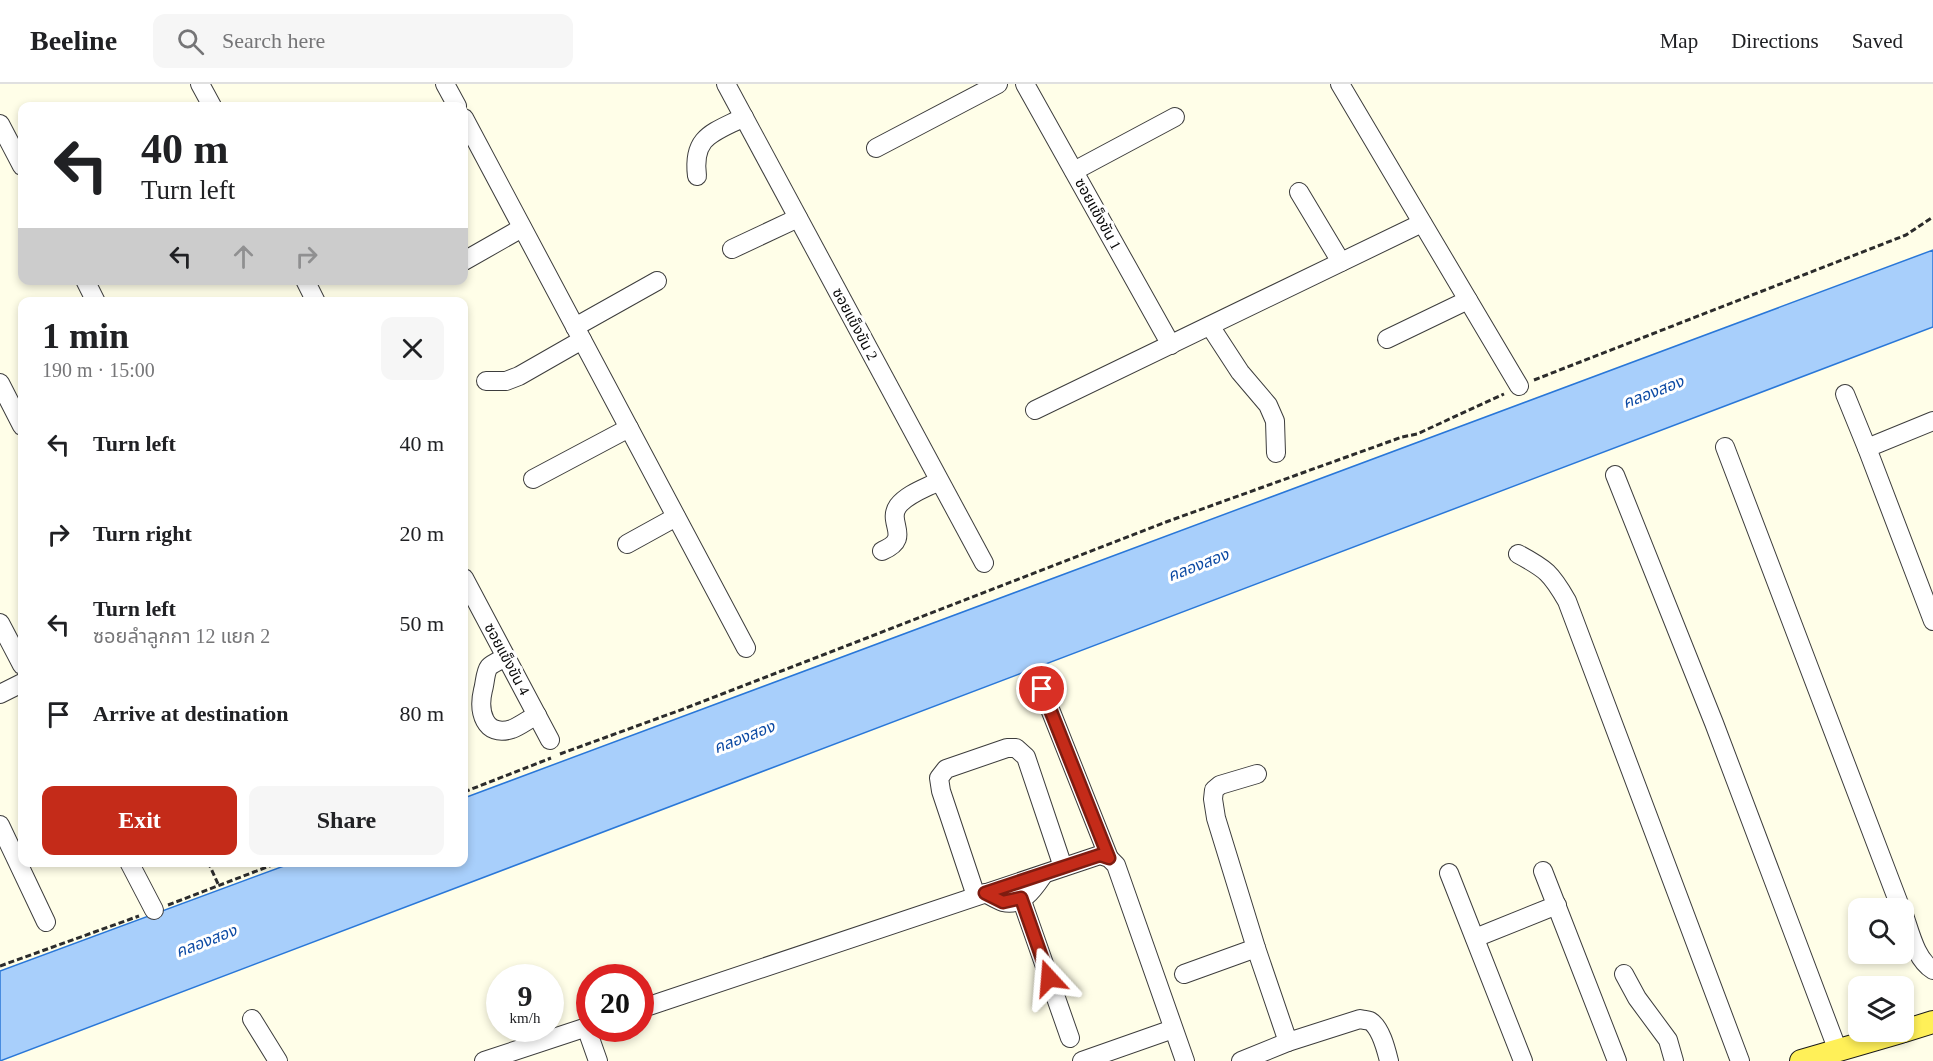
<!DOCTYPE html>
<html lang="en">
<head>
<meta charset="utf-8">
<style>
	body { margin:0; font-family:"Times New Roman","Noto Sans Thai",serif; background:#f6f6f6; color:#202124; height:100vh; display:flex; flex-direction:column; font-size:22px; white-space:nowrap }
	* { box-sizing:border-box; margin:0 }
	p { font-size:20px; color:#757577 }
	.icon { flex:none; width:33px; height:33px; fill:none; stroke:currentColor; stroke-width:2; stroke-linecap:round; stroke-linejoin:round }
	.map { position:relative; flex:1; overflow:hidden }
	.panel { position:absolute; left:18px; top:213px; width:450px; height:570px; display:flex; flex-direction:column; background:#fff; border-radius:12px; box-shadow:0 3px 9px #0003 }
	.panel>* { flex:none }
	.top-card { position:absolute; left:18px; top:18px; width:450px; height:183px; border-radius:12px; box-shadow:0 3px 9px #0003; background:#fff; color:#202124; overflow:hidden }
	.controls { position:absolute; left:1848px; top:814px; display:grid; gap:12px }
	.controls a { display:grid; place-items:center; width:66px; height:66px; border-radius:12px; background:#fff; box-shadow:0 3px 9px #0003; font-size:30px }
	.speed { position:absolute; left:486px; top:880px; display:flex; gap:12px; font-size:30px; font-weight:700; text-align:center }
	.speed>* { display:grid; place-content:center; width:78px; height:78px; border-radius:50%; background:#fff; box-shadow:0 3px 9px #0003; line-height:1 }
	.speed small { font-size:15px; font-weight:400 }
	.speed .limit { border:9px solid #d22; background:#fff; color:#111 }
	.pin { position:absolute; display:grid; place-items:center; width:51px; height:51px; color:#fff; margin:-26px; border:3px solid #fff; border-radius:50%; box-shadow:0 2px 6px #0007 }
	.me { position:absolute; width:66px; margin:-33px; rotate:341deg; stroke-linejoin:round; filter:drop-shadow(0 0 4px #0008) }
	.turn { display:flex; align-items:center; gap:21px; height:126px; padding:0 24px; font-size:27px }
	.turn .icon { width:78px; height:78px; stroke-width:2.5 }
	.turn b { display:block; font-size:42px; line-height:51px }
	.lanes { display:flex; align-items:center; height:57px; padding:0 24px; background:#0003; justify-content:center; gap:30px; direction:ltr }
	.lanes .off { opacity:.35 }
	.round { display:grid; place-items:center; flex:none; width:63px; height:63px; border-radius:12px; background:#f6f6f6 }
	.headline { display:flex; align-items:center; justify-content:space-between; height:102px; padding:0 24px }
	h1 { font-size:36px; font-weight:700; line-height:45px }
	.primary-button { display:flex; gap:12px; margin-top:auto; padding:12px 24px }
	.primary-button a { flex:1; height:69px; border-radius:12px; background:#c42b19; color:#fff; font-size:24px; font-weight:700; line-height:69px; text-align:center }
	.primary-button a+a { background:#f6f6f6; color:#202124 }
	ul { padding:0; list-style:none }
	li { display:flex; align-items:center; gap:18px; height:90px; padding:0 24px }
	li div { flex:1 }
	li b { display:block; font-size:22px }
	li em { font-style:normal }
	header { display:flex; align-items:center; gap:36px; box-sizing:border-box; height:84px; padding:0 30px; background:#fff; border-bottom:2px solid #e0e0e0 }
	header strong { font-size:28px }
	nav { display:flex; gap:33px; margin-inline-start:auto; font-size:21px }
	.search { width:420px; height:54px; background:#f6f6f6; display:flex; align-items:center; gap:15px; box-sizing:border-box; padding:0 21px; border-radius:12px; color:#757577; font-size:22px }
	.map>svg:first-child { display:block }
	.water { fill:#a8cffb; stroke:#2977d8; stroke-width:1.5 }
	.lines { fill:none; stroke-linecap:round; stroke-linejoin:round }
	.minor-casing { stroke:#3d3d3d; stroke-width:20 }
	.major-casing { stroke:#1b1b1b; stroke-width:24 }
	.path { stroke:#2c2c2c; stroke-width:3; stroke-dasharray:6 3; stroke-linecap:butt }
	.minor { stroke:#fff; stroke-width:18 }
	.major { stroke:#fff058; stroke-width:22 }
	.route-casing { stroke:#7f1c10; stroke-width:15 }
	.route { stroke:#c42b19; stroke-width:10 }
	.labels { text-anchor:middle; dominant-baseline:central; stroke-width:6; stroke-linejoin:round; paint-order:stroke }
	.street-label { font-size:15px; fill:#0a0a0a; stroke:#fff }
	.water-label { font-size:16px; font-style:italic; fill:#0c4aa4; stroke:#fff }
</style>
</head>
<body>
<header>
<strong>Beeline</strong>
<div class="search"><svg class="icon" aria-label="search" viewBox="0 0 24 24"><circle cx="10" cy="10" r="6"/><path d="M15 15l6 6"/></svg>Search here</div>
<nav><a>Map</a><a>Directions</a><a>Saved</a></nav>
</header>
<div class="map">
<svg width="1933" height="977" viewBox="0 0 1933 977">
	<rect width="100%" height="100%" fill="#fffee8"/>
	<path class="water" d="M1933 166V243L0 977V887L292 779 464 778V714Z"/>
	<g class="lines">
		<defs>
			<g id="minor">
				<path d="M200 0 212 22"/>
				<path d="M445 0 457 22"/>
				<path d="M726 0 984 479"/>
				<path d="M1025 0 1171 261"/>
				<path d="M1340 0 1519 302"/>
				<path d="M464 34 746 564"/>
				<path d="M0 40 22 82"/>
				<path d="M876 64 998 0"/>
				<path d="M1074 87 1175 33"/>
				<path d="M697 92C692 52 713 49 744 33"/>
				<path d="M1299 108 1341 178"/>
				<path d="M732 165 798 134"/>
				<path d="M464 177 522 144"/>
				<path d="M85 196 96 218"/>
				<path d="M305 196 316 218"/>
				<path d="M1210 242 1240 288 1268 321 1275 337 1276 369"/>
				<path d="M575 243 657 197"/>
				<path d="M1387 255 1468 216"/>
				<path d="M486 297H506L519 292 582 256"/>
				<path d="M0 299 22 342"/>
				<path d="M1845 310 1867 364"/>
				<path d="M1035 326 1422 139"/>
				<path d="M1933 337 1867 364 1933 537"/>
				<path d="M1725 363 1901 825"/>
				<path d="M1615 391 1714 639 1838 967"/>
				<path d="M533 395 629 344"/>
				<path d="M627 460 676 433"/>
				<path d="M882 467C913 454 886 439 898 422 907 410 926 404 939 397"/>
				<path d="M1518 470C1546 485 1551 489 1567 517L1740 977"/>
				<path d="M464 494 550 656"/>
				<path d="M0 539 22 581"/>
				<path d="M506 573C501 576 493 579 489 583 485 588 485 600 483 606 478 627 484 654 512 645 520 642 529 635 537 631"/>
				<path d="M1042 605 1109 774"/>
				<path d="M0 610 22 599"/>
				<path d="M1257 690 1220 701 1214 706 1213 715 1216 734 1256 864 1288 958 1360 935C1363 936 1367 936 1370 937 1381 944 1386 965 1389 977"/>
				<path d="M0 741 46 838"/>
				<path d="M129 778 154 826"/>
				<path d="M1543 787 1617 977"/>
				<path d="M1449 789 1523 977"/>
				<path d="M985 809C991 812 997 816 1003 818 1023 823 1035 803 1044 790"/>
				<path d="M976 812 941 707 939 694 946 685 1007 664H1016L1026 673 1063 783"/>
				<path d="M1021 814 1070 954"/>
				<path d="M1904 831C1910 848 1916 876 1933 886"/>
				<path d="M1475 854 1557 821"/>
				<path d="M1184 890 1256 864"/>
				<path d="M1624 890 1637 914 1668 956 1674 977"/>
				<path d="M640 925 1100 771 1109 774 1116 781 1185 977"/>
				<path d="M252 935 278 977"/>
				<path d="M586 943 598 977"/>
				<path d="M484 977 590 942"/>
				<path d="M1082 977 1173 945"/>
				<path d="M1241 977 1288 958"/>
			</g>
			<g id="major">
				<path d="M1904 947 1933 938"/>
				<path d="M1801 977 1901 948"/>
			</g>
		</defs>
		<use href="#minor" class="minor-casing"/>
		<use href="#major" class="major-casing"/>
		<g class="path">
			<path d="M1534 296 1906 151 1933 133"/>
			<path d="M560 670 686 624 1166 438 1402 353 1417 350 1504 310"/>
			<path d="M464 708 551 674"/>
			<path d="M208 778 219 802"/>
			<path d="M168 821 280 778"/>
			<path d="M0 882 139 832"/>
		</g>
		<use href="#minor" class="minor"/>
		<use href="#major" class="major"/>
	</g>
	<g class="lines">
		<defs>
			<path id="route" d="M1042 605 1109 774 1100 771 985 809 1003 818 1021 814 1049 894"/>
		</defs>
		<use href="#route" class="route-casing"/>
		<use href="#route" class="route"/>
	</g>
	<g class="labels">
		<g class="street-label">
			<text transform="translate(1098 130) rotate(61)">ซอยแข็งขัน 1</text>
			<text transform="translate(855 240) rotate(62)">ซอยแข็งขัน 2</text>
			<text transform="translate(507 575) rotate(62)">ซอยแข็งขัน 4</text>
		</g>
		<g class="water-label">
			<text transform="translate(1653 308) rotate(-21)">คลองสอง</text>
			<text transform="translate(1198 481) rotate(-21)">คลองสอง</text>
			<text transform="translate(744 653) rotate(-21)">คลองสอง</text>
			<text transform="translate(206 857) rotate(-21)">คลองสอง</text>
		</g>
	</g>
</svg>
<div class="controls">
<a><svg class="icon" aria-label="search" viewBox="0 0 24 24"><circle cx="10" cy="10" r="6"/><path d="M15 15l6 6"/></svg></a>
<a><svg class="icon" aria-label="layers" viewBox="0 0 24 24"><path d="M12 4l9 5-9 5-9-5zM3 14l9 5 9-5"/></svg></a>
</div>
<div class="speed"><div>9<small>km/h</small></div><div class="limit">20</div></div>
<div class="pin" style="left:1042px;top:605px;background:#d93025"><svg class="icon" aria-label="arrive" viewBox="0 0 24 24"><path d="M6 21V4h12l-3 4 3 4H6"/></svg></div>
<svg class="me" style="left:1049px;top:894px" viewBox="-20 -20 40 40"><path d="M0-17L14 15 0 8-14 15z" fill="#c42b19" stroke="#fff" stroke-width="4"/></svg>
<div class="top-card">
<div class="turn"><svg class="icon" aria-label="left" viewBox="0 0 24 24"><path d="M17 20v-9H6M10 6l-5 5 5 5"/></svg><div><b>40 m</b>Turn left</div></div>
<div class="lanes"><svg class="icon" aria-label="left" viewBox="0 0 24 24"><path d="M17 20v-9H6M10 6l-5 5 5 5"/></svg><svg class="icon off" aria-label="ahead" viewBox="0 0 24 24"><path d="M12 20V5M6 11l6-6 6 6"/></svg><svg class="icon off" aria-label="right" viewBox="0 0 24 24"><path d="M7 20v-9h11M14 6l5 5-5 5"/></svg></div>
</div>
<section class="panel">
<div class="headline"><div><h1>1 min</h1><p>190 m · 15:00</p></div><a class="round"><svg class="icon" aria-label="close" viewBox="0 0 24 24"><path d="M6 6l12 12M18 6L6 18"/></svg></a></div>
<ul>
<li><svg class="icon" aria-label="left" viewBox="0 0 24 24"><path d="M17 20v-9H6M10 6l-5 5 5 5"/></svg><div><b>Turn left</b></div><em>40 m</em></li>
<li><svg class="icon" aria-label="right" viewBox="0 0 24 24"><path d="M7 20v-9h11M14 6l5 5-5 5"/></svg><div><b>Turn right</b></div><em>20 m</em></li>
<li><svg class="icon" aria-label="left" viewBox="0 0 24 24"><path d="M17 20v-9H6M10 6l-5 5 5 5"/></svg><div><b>Turn left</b><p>ซอยลําลูกกา 12 แยก 2</p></div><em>50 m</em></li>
<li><svg class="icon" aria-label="arrive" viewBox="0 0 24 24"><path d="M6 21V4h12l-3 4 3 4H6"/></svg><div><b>Arrive at destination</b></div><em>80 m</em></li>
</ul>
<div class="primary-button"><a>Exit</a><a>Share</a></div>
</section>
</div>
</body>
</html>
